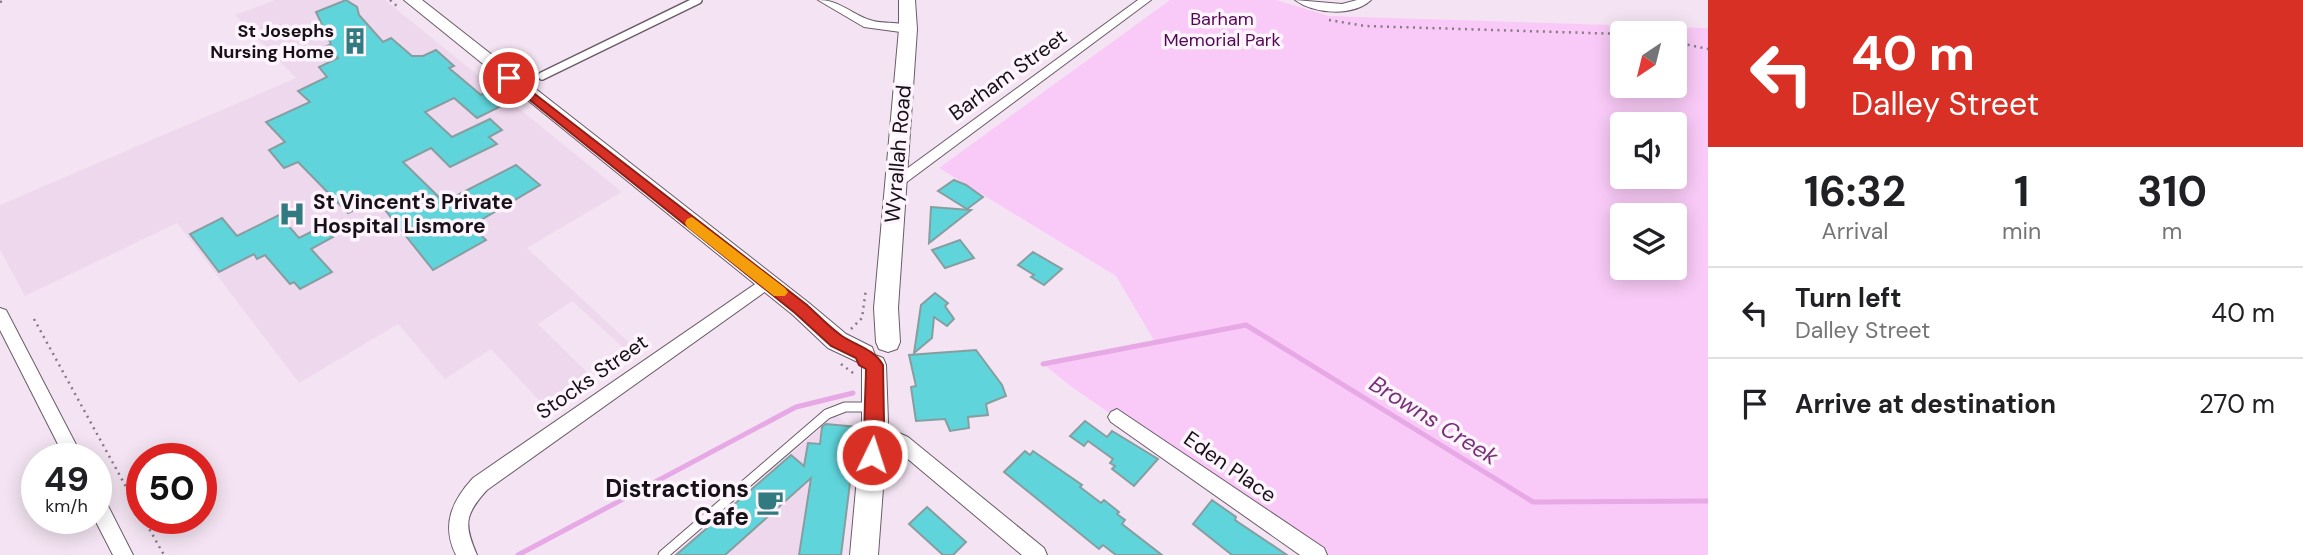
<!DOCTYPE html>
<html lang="en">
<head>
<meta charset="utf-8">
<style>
	body { margin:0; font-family:"DM Sans",sans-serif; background:#f6f6f6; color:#202124; height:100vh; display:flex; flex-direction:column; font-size:26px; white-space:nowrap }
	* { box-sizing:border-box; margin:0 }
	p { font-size:23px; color:#757577 }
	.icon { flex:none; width:38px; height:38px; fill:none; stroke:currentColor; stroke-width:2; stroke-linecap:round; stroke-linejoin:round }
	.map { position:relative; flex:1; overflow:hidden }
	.details { display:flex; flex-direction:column; background:#fff; width:595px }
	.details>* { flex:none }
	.guide { background:#d93025; color:#fff; overflow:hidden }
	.needle { width:46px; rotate:215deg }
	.buttons { position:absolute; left:1610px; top:21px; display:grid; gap:14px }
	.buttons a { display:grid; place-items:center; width:77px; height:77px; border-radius:7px; background:#fff; box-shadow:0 4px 18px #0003; font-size:35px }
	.speed { position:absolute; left:21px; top:443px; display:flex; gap:14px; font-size:35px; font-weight:700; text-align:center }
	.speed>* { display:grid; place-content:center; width:91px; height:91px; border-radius:50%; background:#fff; box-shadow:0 4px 18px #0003; line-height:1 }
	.speed small { font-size:18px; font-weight:400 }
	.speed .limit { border:10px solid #d22; background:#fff; color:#111 }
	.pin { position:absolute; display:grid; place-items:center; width:60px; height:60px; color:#fff; margin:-30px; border:4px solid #fff; border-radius:50%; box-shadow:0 2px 7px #0007 }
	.me { position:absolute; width:77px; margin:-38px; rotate:4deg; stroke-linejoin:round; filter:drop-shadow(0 0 5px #0008) }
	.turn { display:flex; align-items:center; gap:24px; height:147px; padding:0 28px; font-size:32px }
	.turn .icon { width:91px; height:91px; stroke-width:2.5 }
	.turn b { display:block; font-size:49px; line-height:60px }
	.eta { display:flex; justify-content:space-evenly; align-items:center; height:119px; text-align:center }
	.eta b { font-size:42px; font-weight:700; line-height:49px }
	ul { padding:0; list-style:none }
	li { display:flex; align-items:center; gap:21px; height:91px; padding:0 28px; border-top:2px solid #e0e0e0 }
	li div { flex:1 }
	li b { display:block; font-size:26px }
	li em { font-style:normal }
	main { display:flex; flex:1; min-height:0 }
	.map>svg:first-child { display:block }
	.built { fill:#eed8ed }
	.green { fill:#f9caf7; fill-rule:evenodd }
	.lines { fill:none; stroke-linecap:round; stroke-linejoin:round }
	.stream { stroke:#e6a9e5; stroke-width:5 }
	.building { fill:#5fd4db; stroke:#869e9f; stroke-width:2 }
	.lane-far1-casing { stroke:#695c68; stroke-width:10 }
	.lane-casing { stroke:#695c68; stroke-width:11 }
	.street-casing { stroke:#695c68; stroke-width:2 }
	.secondary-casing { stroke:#695c68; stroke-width:2 }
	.path { stroke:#857a84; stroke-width:2.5; stroke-dasharray:2 4.5; stroke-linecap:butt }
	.lane-far1 { stroke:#fff; stroke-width:7 }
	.lane { stroke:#fff; stroke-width:9 }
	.street { fill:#fff; fill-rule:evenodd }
	.secondary { fill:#fff; fill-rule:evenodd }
	.route { fill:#d93025; stroke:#8d1f18; stroke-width:2 }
	.slow { fill:#f59e0b }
	.labels { text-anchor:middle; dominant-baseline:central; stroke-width:7; stroke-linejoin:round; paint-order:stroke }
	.far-park-label { font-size:18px; fill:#510652; stroke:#fdf4fd }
	.far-poi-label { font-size:18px; font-weight:bold; fill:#161116; stroke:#fdf4fd; text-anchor:end }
	.street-label { font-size:21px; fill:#161116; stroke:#fdf4fd }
	.poi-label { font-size:21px; font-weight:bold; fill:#161116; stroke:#fdf4fd; text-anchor:start }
	.water-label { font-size:23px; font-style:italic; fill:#773177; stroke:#fdf4fd }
	.near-poi-label { font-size:24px; font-weight:bold; fill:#161116; stroke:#fdf4fd; text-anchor:end }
</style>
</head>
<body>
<main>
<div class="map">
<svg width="1708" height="555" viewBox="0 0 1708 555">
	<rect width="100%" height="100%" fill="#f4e4f3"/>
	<g class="built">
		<path d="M275 0H385L622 192 527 248 636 349 629 353 572 301 538 324 594 379 549 411 491 349 445 379 398 324 299 383 177 223 25 296 0 250V205L296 78 235 15Z"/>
		<path d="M836 415 849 426 835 555H674Z"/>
	</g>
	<path class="green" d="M1170 0H1276L1329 16 1708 28V555H1317L1073 388 1043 364 1155 342 1116 276 939 168ZM1622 33H1675V86H1622ZM1622 124H1675V177H1622ZM1622 215H1675V268H1622Z"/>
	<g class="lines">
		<g class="stream">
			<path d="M1043 364 1246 325 1533 502 1708 501"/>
			<path d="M518 555 796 407 853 393"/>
		</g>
	</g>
	<g class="building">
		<path d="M346 0 357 7 359 15 383 42 391 38 412 56H423L436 50 454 66 449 68 481 95 491 90 507 103 477 118 454 98 425 112 452 137 490 119 502 130 489 137 497 144 450 167 431 148 403 162 444 202 516 165 540 185 471 226 486 240 433 270 377 200 348 213 298 162 284 168 269 150 285 142 266 122 310 102 298 91 327 77 319 67 338 58 327 46 331 44 316 12Z"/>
		<path d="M954 180 966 185 983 197 967 209 938 191Z"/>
		<path d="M931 207 971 210 929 243Z"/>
		<path d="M279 215 299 238 323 226 333 237 311 249 332 272 300 289 294 282 290 284 265 255 257 259 254 254 219 272 190 234 222 218 237 236Z"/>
		<path d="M960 240 974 258 945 268 932 250Z"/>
		<path d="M1033 252 1062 269 1044 285 1031 277 1034 275 1018 265Z"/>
		<path d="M935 293 948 303 945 306 954 319 947 326 934 317 932 338 914 353 921 305Z"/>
		<path d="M976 350 1002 385 1006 396 986 404 988 415 968 417 969 428 950 431 945 419 916 421 911 387 916 386 909 355Z"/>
		<path d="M1085 421 1107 437 1112 431 1158 459 1134 486 1112 469 1115 466 1110 463 1113 459 1088 441 1084 446 1070 436Z"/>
		<path d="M826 424 857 427 841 555H799L811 478 725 555H676L791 455 804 466 808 443 820 444 822 427Z"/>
		<path d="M1025 451 1030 455 1033 451 1082 485 1080 487 1101 503 1104 500 1119 512 1117 514 1125 520 1122 524 1162 555H1116L1103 545 1099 549 1004 472Z"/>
		<path d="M1212 500 1236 517 1235 520 1287 555H1232L1193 524Z"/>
		<path d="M927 507 966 542 953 555H943L909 524Z"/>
	</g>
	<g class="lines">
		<defs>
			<path id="lane-far1" d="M542 76 698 0"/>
			<path id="lane" d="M663 555 827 414 845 407H872"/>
			<g id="street">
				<path d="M818 0C840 0 851 14 870 20 884 25 902 20 914 29L908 33 864 27Z"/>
				<path d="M1138 0H1151L900 187H890L888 184 890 181Z"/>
				<path d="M1295 0 1342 4 1357 0H1371C1353 17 1314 14 1295 0Z"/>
				<path d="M767 276 775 282 773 286 487 490C464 515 464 525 477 555H456C441 525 452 501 473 478Z"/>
				<path d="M0 308 6 310 83 458H65L0 330Z"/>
				<path d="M1117 409 1324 548 1327 555H1300L1111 422 1108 417 1111 412Z"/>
				<path d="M874 422 908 437 1044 548 1047 555H1022L896 449 868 435 865 430 868 425Z"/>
				<path d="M96 493 103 496 133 555H113L94 518H96Z"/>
			</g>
			<g id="secondary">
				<path d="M404 0H422L809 303 846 334 872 347 875 355 883 358 886 365 888 422 878 555H850L862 422V364L828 348 793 315Z"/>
				<path d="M899 0H915L917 29 898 308 900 342 897 349 888 352 879 349 876 342 874 308 899 29Z"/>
			</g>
		</defs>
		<use href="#lane-far1" class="lane-far1-casing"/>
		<use href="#lane" class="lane-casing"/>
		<use href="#street" class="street-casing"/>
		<use href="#secondary" class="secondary-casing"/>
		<g class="path">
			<path d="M390 0 398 7"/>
			<path d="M0 2 6 0"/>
			<path d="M1329 20 1365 26 1622 34"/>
			<path d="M1675 42 1708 49"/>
			<path d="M34 319 142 516"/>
			<path d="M851 329 862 318 866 289"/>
			<path d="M841 364 853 373"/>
			<path d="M143 518 164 555"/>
		</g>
		<use href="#lane-far1" class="lane-far1"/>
		<use href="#lane" class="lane"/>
		<use href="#street" class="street"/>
		<use href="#secondary" class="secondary"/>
	</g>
	<path class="route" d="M509 74 807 305C818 315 829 327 842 336 857 346 874 349 883 365L884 422 879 461 872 463 866 461C862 453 866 384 866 369L859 365 856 358 831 346 795 313 505 80V75Z"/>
	<path class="slow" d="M692 217 785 288 788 292 785 296H774L687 227 685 223 687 219Z"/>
	<defs>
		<symbol id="building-bare" viewBox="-9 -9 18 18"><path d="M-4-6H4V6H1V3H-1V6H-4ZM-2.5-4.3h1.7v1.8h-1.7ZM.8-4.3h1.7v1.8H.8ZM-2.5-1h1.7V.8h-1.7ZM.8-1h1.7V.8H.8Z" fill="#317a7f" stroke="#fdf4fd" stroke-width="2.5" paint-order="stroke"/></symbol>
		<symbol id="hospital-bare" viewBox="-9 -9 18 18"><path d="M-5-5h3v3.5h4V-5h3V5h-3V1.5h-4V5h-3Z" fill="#317a7f" stroke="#fdf4fd" stroke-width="2.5" paint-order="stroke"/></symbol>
		<symbol id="cafe-bare" viewBox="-9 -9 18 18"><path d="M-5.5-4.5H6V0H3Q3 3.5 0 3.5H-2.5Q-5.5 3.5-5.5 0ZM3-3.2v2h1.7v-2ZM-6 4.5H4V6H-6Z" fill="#317a7f" stroke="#fdf4fd" stroke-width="2.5" paint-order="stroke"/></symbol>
	</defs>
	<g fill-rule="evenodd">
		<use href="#building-bare" x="336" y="22" width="38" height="38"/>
		<use href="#hospital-bare" x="273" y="195" width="38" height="38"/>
		<use href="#cafe-bare" x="751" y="483" width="38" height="38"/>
	</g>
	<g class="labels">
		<g class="far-park-label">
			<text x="1222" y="19">Barham<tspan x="1222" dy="21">Memorial Park</tspan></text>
		</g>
		<g class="far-poi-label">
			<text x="334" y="31">St Josephs<tspan x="334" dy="21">Nursing Home</tspan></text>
		</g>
		<g class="street-label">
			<text transform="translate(1008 75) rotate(-36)">Barham Street</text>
			<text transform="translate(898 154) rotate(-85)">Wyrallah Road</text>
			<text transform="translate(592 377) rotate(-35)">Stocks Street</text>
			<text transform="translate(1230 467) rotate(35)">Eden Place</text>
		</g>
		<g class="poi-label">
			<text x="313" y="202">St Vincent's Private<tspan x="313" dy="24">Hospital Lismore</tspan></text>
		</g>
		<g class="water-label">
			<text transform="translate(1434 420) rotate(32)">Browns Creek</text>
		</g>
		<g class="near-poi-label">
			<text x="749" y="488">Distractions<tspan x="749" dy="28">Cafe</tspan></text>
		</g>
	</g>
</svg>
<div class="buttons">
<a><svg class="needle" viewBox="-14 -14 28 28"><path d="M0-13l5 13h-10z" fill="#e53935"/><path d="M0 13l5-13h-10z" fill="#757577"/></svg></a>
<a><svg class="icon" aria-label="sound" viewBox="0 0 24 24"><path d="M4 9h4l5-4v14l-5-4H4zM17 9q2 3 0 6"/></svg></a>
<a><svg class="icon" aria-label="layers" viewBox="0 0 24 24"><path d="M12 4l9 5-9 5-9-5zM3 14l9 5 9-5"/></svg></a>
</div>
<div class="speed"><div>49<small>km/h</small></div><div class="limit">50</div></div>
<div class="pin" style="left:509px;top:78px;background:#d93025"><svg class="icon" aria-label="arrive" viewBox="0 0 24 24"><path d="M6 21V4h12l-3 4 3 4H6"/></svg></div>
<svg class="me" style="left:872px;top:455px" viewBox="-20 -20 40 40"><circle r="17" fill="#d93025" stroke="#fff" stroke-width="3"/><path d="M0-11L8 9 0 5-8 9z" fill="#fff"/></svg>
</div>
<section class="details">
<div class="guide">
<div class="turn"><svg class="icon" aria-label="left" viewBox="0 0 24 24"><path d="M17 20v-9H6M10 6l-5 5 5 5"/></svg><div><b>40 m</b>Dalley Street</div></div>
</div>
<div class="eta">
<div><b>16:32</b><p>Arrival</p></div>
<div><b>1</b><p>min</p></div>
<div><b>310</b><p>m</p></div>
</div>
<ul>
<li><svg class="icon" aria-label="left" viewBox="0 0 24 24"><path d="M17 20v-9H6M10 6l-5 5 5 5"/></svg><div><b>Turn left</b><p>Dalley Street</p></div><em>40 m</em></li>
<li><svg class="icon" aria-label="arrive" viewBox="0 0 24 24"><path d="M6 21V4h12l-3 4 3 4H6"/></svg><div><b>Arrive at destination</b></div><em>270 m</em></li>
</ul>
</section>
</main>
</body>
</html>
